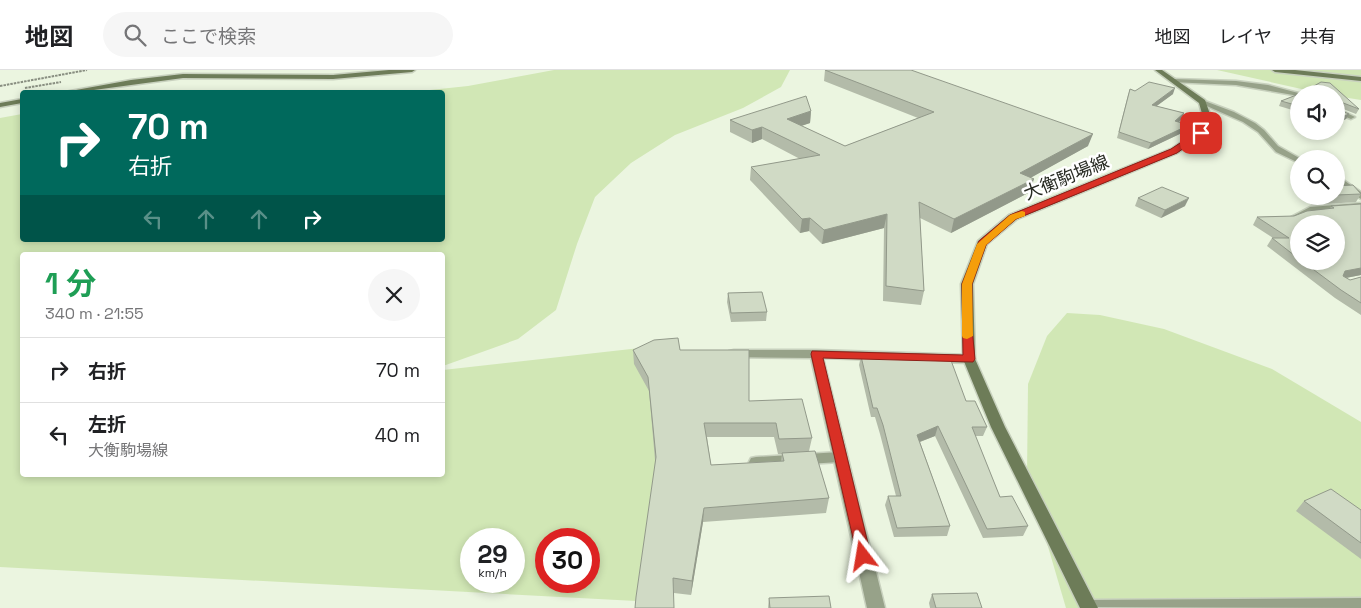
<!DOCTYPE html>
<html lang="ja">
<head>
<meta charset="utf-8">
<style>
	body { margin:0; font-family:"Space Grotesk","Noto Sans JP",sans-serif; background:#f6f6f6; color:#202124; height:100vh; display:flex; flex-direction:column; font-size:19px; white-space:nowrap }
	* { box-sizing:border-box; margin:0 }
	p { font-size:16px; color:#757577 }
	.icon { flex:none; width:28px; height:28px; fill:none; stroke:currentColor; stroke-width:2; stroke-linecap:round; stroke-linejoin:round }
	.map { position:relative; flex:1; overflow:hidden }
	.details { position:absolute; left:20px; top:182px; width:425px; height:225px; display:flex; flex-direction:column; background:#fff; border-radius:5px; box-shadow:0 2px 8px #0003 }
	.details>* { flex:none }
	.top-card { position:absolute; left:20px; top:20px; width:425px; height:152px; border-radius:5px; box-shadow:0 2px 8px #0003; background:#00695c; color:#fff; overflow:hidden }
	.buttons { position:absolute; left:1290px; top:15px; display:grid; gap:10px }
	.buttons a { display:grid; place-items:center; width:55px; height:55px; border-radius:50%; background:#fff; box-shadow:0 2px 8px #0003; font-size:25px }
	.speed { position:absolute; left:460px; top:458px; display:flex; gap:10px; font-size:25px; font-weight:700; text-align:center }
	.speed>* { display:grid; place-content:center; width:65px; height:65px; border-radius:50%; background:#fff; box-shadow:0 2px 8px #0003; line-height:1 }
	.speed small { font-size:12px; font-weight:400 }
	.speed .limit { border:8px solid #d22; background:#fff; color:#111 }
	.pin { position:absolute; display:grid; place-items:center; width:42px; height:42px; color:#fff; margin:-21px; border-radius:10px; box-shadow:0 2px 8px #0006 }
	.me { position:absolute; width:55px; margin:-28px; rotate:346deg; stroke-linejoin:round; filter:drop-shadow(0 0 4px #0008) }
	.turn { display:flex; align-items:center; gap:18px; height:105px; padding:0 25px; font-size:22px }
	.turn .icon { width:65px; height:65px; stroke-width:2.5 }
	.turn b { display:block; font-size:35px; line-height:42px }
	.lanes { display:flex; align-items:center; height:48px; padding:0 25px; background:#0003; justify-content:center; gap:25px; direction:ltr }
	.lanes .off { opacity:.35 }
	.round { display:grid; place-items:center; flex:none; width:52px; height:52px; border-radius:26px; background:#f6f6f6 }
	.overview { display:flex; align-items:center; justify-content:space-between; height:85px; padding:0 25px }
	h1 { font-size:30px; font-weight:700; line-height:38px; color:#1e9e55 }
	ul { padding:0; list-style:none }
	li { display:flex; align-items:center; gap:15px; height:65px; padding:0 25px; border-top:1px solid #e0e0e0 }
	li div { flex:1 }
	li b { display:block; font-size:19px }
	li em { font-style:normal }
	header { display:flex; align-items:center; gap:30px; box-sizing:border-box; height:70px; padding:0 25px; background:#fff; border-bottom:1px solid #e0e0e0 }
	header strong { font-size:24px }
	nav { display:flex; gap:28px; margin-inline-start:auto; font-size:18px }
	.search { width:350px; height:45px; background:#f6f6f6; display:flex; align-items:center; gap:12px; box-sizing:border-box; padding:0 18px; border-radius:28px; color:#757577; font-size:19px }
	.map>svg:first-child { display:block }
	.green { fill:#d1e7b5; fill-rule:evenodd }
	.lines { fill:none; stroke-linecap:round; stroke-linejoin:round }
	.lane-casing { stroke:#c8d1be; stroke-width:3 }
	.street-casing { stroke:#c8d1be; stroke-width:3 }
	.secondary-casing { stroke:#c8d1be; stroke-width:3 }
	.path { stroke:#888e80; stroke-width:2; stroke-dasharray:2.5 1; stroke-linecap:butt }
	.lane { fill:#97a289; fill-rule:evenodd }
	.street { fill:#97a289; fill-rule:evenodd }
	.secondary { fill:#6d7c58; fill-rule:evenodd }
	.wall { fill:#b3bba9; fill-rule:evenodd }
	.shaded-wall { fill:#92998a }
	.building { fill:#d0dac5; stroke:#92998a }
	.route { fill:#d93025; stroke:#8d1f18 }
	.slow { fill:#f59e0b }
	.labels { text-anchor:middle; dominant-baseline:central; stroke-width:5; stroke-linejoin:round; paint-order:stroke }
	.street-label { font-size:18px; fill:#282b23; stroke:#fff }
</style>
</head>
<body>
<header>
<strong>地図</strong>
<div class="search"><svg class="icon" aria-label="search" viewBox="0 0 24 24"><circle cx="10" cy="10" r="6"/><path d="M15 15l6 6"/></svg>ここで検索</div>
<nav><a>地図</a><a>レイヤ</a><a>共有</a></nav>
</header>
<div class="map">
<svg width="1361" height="538" viewBox="0 0 1361 538">
	<rect width="100%" height="100%" fill="#ebf5e0"/>
	<g class="green">
		<path d="M554 0H790L781 17 743 38 675 65 631 93 595 127 577 174 556 240 518 269 443 296 442 185H22V405H442L443 300 658 276 655 532 0 497V48L22 44V170H442V22H411L468 16ZM471 469H514V511H471ZM546 469H589V511H546Z"/>
		<path d="M1217 0H1361V30L1336 26V24H1324Z"/>
		<path d="M1067 243 1100 245 1164 259 1272 299 1361 352V538H1066L1027 405 1028 314 1047 266Z"/>
	</g>
	<g class="lines">
		<defs>
			<g id="lane">
				<path d="M1173 9 1236 11 1268 15 1302 24H1299V26L1236 15 1171 12V10Z"/>
				<path d="M1202 30 1234 42 1255 53 1264 60 1278 76 1301 89H1299V93L1276 82 1258 62 1243 52 1200 33 1199 32Z"/>
				<path d="M1336 38 1353 46 1355 47 1351 49 1336 43Z"/>
				<path d="M1336 105 1361 122V129L1336 111Z"/>
				<path d="M1361 133V139L1312 143 1293 151 1289 148 1310 137Z"/>
				<path d="M840 382 845 383 847 387 845 391 840 392 756 397 751 396 749 392 751 388 756 387Z"/>
				<path d="M1361 528V538L1081 537 1083 532 1089 530Z"/>
			</g>
			<path id="street" d="M734 280H816L969 285 975 289 969 293 823 288 885 538H867L811 288 729 287 728 284 729 281Z"/>
			<g id="secondary">
				<path d="M389 0H415L412 2 333 9 183 8 79 22H65L131 10 183 4 333 5Z"/>
				<path d="M1155 0H1162L1205 30 1211 47 1204 65 1177 83 1017 149 987 174 973 214 975 289 1005 357 1098 538H1080L991 357 963 289 961 214 978 171 1009 145 1171 79 1197 62 1203 47 1199 33Z"/>
				<path d="M1272 0H1295L1361 7V11L1275 2Z"/>
				<path d="M22 29V33L0 37V33Z"/>
			</g>
		</defs>
		<use href="#lane" class="lane-casing"/>
		<use href="#street" class="street-casing"/>
		<use href="#secondary" class="secondary-casing"/>
		<g class="path">
			<path d="M0 16 87 0"/>
			<path d="M25 18 61 12"/>
		</g>
		<use href="#lane" class="lane"/>
		<use href="#street" class="street"/>
		<use href="#secondary" class="secondary"/>
	</g>
	<g class="wall">
		<path d="M825 0 1088 76 1031 107 1030 122 951 163 920 148 924 221 921 235 883 231 884 158 822 174 809 161 800 163 750 110 751 97 800 89 762 69 752 73 730 62V50L811 41 810 53 801 56 845 76 918 48 824 11Z"/>
		<path d="M1321 12 1359 39 1356 44 1338 37 1337 39 1346 49 1336 53V24L1303 22Z"/>
		<path d="M1130 19 1135 21 1173 24 1156 36 1184 43 1182 49 1179 52 1189 55 1186 61 1148 79 1117 68 1128 25Z"/>
		<path d="M1299 24V42L1279 36 1281 31Z"/>
		<path d="M1336 116 1361 123V124L1356 132 1312 135 1299 126H1336Z"/>
		<path d="M1138 128 1185 136 1161 148 1135 136Z"/>
		<path d="M1361 134V205L1346 208 1350 210 1361 207V245L1335 228 1267 176 1272 168H1273L1253 155 1257 147 1294 146 1330 139 1331 136ZM1299 154 1336 191H1299Z"/>
		<path d="M728 223 767 242 766 251 731 252 727 232Z"/>
		<path d="M633 280H680L749 331 812 368 809 381 829 428 826 443 703 452 691 525 674 523 655 390 649 321 634 294ZM707 367H774L778 384H782L781 391 711 395Z"/>
		<path d="M915 284 966 331 987 357 983 366H975L1000 427 1028 456 1023 466 983 468 935 366 920 372 950 456 947 466 894 467 885 435 888 426H896L880 364 875 347H871L859 295 861 286 914 287Z"/>
		<path d="M1304 431 1361 440V489L1296 441Z"/>
		<path d="M932 524 982 538H930L929 533Z"/>
		<path d="M769 528 831 538H768Z"/>
	</g>
	<g class="shaded-wall">
		<path d="M1175 18 1173 24 1150 41 1152 35Z"/>
		<path d="M811 41 810 53 786 61 787 49Z"/>
		<path d="M1184 43 1182 49 1173 57 1175 51Z"/>
		<path d="M1349 44 1346 49 1336 53 1339 48Z"/>
		<path d="M1189 55 1186 61 1148 79 1151 73Z"/>
		<path d="M762 57V69L752 73V60Z"/>
		<path d="M1093 64 1088 76 1016 116 1020 103Z"/>
		<path d="M1034 109 1030 122 951 163 954 149Z"/>
		<path d="M1189 128 1185 136 1161 148 1165 140Z"/>
		<path d="M887 144 884 158 822 174 824 160Z"/>
		<path d="M810 148 809 161 800 163 802 149Z"/>
		<path d="M1361 198V205L1340 209 1345 201Z"/>
		<path d="M938 356 935 366 914 374 917 365Z"/>
		<path d="M704 438 703 452 691 525 692 511Z"/>
	</g>
	<g class="building">
		<path d="M825 0H911L1093 64 1020 103 1034 109 954 149 919 132 924 221 886 216 887 144 824 160 810 148 802 149 751 97 820 85 762 57 752 60 730 50 806 26 811 41 787 49 845 76 934 42Z"/>
		<path d="M1149 12 1175 18 1152 35 1184 43 1175 51 1189 55 1151 73 1119 62 1130 19 1135 21Z"/>
		<path d="M1321 12 1330 13 1359 39 1338 31 1337 39 1349 44 1339 48 1336 47V24H1300Z"/>
		<path d="M1299 24V36L1281 31Z"/>
		<path d="M1353 115 1361 124 1336 125V116Z"/>
		<path d="M1162 117 1189 128 1165 140 1138 128Z"/>
		<path d="M1361 134V198L1345 201 1343 206 1350 210 1361 207V233L1341 220 1302 191H1336V154H1299V189L1272 168H1289L1257 147 1294 146 1307 141 1334 138 1331 136Z"/>
		<path d="M762 222 767 242 731 243 728 223Z"/>
		<path d="M678 268 680 280H749V331L802 329 812 368 779 369 776 353H704L711 395 784 391 782 383 815 381 829 428 704 438 692 511 673 508 674 538H635L636 527 656 387 648 307 633 280 654 270Z"/>
		<path d="M915 284 949 285 966 331H975L987 357H972L1000 427 1012 426 1028 456 987 459 938 356 917 365 950 456 897 458 888 426H901L883 355 877 338H873L861 286 916 287Z"/>
		<path d="M1331 419 1361 440V473L1304 431Z"/>
		<path d="M977 523 982 538H936L932 524Z"/>
		<path d="M829 526 831 538H770L769 528Z"/>
	</g>
	<path class="route" d="M1198 61 1205 63 1177 83 1016 149 986 175 972 214V258L975 289 973 292 823 288 871 486 869 490 863 492 858 490 811 284 812 281 963 285 962 214 979 171 1010 145 1171 79Z"/>
	<path class="slow" d="M1022 141 1025 142V146L1016 149 986 175 972 214 973 266 967 269 963 268 962 266V214L977 174 1010 145Z"/>
	<g class="labels">
		<g class="street-label">
			<text transform="translate(1066 107) rotate(-22)">大衡駒場線</text>
		</g>
	</g>
</svg>
<div class="buttons">
<a><svg class="icon" aria-label="sound" viewBox="0 0 24 24"><path d="M4 9h4l5-4v14l-5-4H4zM17 9q2 3 0 6"/></svg></a>
<a><svg class="icon" aria-label="search" viewBox="0 0 24 24"><circle cx="10" cy="10" r="6"/><path d="M15 15l6 6"/></svg></a>
<a><svg class="icon" aria-label="layers" viewBox="0 0 24 24"><path d="M12 4l9 5-9 5-9-5zM3 14l9 5 9-5"/></svg></a>
</div>
<div class="speed"><div>29<small>km/h</small></div><div class="limit">30</div></div>
<div class="pin" style="left:1201px;top:63px;background:#d93025"><svg class="icon" aria-label="arrive" viewBox="0 0 24 24"><path d="M6 21V4h12l-3 4 3 4H6"/></svg></div>
<svg class="me" style="left:863px;top:486px" viewBox="-20 -20 40 40"><path d="M0-17L14 15 0 8-14 15z" fill="#d93025" stroke="#fff" stroke-width="4"/></svg>
<div class="top-card">
<div class="turn"><svg class="icon" aria-label="right" viewBox="0 0 24 24"><path d="M7 20v-9h11M14 6l5 5-5 5"/></svg><div><b>70 m</b>右折</div></div>
<div class="lanes"><svg class="icon off" aria-label="left" viewBox="0 0 24 24"><path d="M17 20v-9H6M10 6l-5 5 5 5"/></svg><svg class="icon off" aria-label="ahead" viewBox="0 0 24 24"><path d="M12 20V5M6 11l6-6 6 6"/></svg><svg class="icon off" aria-label="ahead" viewBox="0 0 24 24"><path d="M12 20V5M6 11l6-6 6 6"/></svg><svg class="icon" aria-label="right" viewBox="0 0 24 24"><path d="M7 20v-9h11M14 6l5 5-5 5"/></svg></div>
</div>
<section class="details">
<div class="overview"><div><h1>1 分</h1><p>340 m · 21:55</p></div><a class="round"><svg class="icon" aria-label="close" viewBox="0 0 24 24"><path d="M6 6l12 12M18 6L6 18"/></svg></a></div>
<ul>
<li><svg class="icon" aria-label="right" viewBox="0 0 24 24"><path d="M7 20v-9h11M14 6l5 5-5 5"/></svg><div><b>右折</b></div><em>70 m</em></li>
<li><svg class="icon" aria-label="left" viewBox="0 0 24 24"><path d="M17 20v-9H6M10 6l-5 5 5 5"/></svg><div><b>左折</b><p>大衡駒場線</p></div><em>40 m</em></li>
</ul>
</section>
</div>
</body>
</html>
